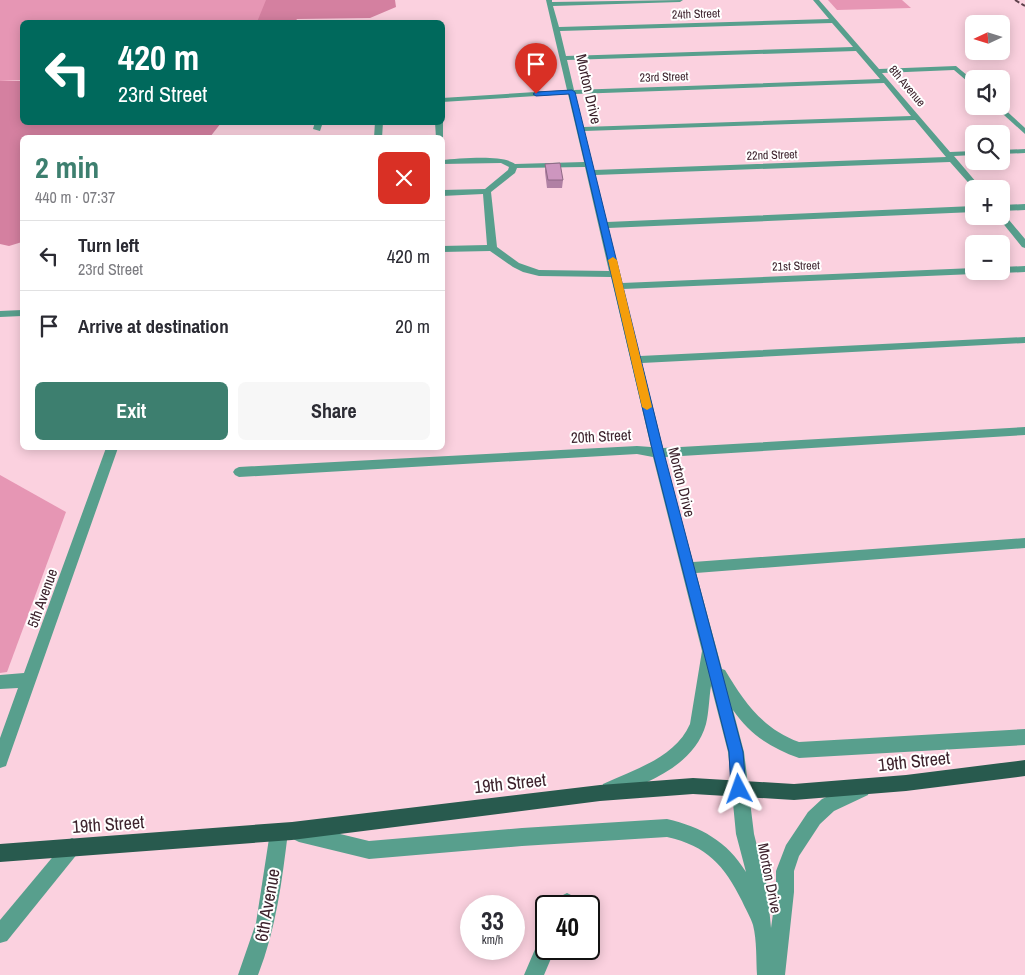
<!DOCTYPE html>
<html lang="en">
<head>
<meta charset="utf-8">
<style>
	body { margin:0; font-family:"Archivo Narrow",sans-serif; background:#f7f7f7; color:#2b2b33; height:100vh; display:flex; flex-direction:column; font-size:19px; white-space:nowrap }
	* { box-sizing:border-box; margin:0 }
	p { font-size:16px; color:#7c7c81 }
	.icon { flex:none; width:28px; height:28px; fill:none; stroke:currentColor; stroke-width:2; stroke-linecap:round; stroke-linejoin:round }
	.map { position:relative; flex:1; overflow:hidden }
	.sheet { position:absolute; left:20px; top:135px; width:425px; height:315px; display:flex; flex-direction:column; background:#fff; border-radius:8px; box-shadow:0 2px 12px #0003 }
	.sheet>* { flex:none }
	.top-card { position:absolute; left:20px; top:20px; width:425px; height:105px; border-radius:8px; box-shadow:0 2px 12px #0003; background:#00695c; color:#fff; overflow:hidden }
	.needle { width:32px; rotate:266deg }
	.buttons { position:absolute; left:965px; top:15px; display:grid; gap:10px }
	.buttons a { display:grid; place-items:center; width:45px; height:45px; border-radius:8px; background:#fff; box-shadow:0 2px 12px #0003; font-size:25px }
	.speed { position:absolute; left:460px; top:895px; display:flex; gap:10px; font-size:25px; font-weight:700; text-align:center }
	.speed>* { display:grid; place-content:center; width:65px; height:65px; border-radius:50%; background:#fff; box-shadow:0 2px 12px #0003; line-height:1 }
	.speed small { font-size:12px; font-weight:400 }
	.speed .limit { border:2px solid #111; border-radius:8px; background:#fff; color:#111 }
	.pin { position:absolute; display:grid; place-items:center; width:42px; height:42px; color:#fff; margin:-51px -21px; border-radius:50% 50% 50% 0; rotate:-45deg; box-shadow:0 0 5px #0007 }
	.pin .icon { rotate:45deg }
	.me { position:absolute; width:55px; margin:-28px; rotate:356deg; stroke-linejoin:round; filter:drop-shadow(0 0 4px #0008) }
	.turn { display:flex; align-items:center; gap:18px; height:105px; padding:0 15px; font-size:22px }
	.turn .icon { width:65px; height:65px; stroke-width:2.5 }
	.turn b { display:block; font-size:35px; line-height:42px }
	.round { display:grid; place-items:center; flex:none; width:52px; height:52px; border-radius:8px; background:#f7f7f7 }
	.head { display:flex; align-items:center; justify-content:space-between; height:85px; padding:0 15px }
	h1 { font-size:30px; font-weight:700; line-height:38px; color:#3d7f6f }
	.button { display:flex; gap:10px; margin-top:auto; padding:10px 15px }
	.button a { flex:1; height:58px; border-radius:8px; background:#3d7f6f; color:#fff; font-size:20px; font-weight:700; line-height:58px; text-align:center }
	.button a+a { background:#f7f7f7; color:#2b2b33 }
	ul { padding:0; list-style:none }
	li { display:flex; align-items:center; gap:15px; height:70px; padding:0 15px; border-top:1px solid #e1e1e2 }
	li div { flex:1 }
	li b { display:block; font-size:19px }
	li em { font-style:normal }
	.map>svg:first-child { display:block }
	.green { fill:#e696b4 }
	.forest { fill:#d480a0 }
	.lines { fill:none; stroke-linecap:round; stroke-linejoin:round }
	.minor { fill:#589f8d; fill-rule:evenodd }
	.major { fill:#285a4e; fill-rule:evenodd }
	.rail { stroke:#5e414c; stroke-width:2; stroke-dasharray:5 2.5; stroke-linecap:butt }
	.wall { fill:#b081a4 }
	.building { fill:#cd96bf; stroke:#906986 }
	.route { fill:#1a73e8; stroke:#114b97 }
	.slow { fill:#f59e0b }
	.labels { text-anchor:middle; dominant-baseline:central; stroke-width:4; stroke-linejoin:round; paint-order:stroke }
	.far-street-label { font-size:12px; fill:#3d232d; stroke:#fff }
	.street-label { font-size:15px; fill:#3d232d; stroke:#fff }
	.near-street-label { font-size:18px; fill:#3d232d; stroke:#fff }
</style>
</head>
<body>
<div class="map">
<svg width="1025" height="975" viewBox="0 0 1025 975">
	<rect width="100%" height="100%" fill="#fbd1df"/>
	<g class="green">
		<path d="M0 0H278L270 22H22V80L0 81Z"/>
		<path d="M828 0H902L911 8 837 10Z"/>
		<path d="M0 475 66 512 7 672 0 673Z"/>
	</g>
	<g class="forest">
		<path d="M266 0H395L396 7 370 18 297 19 295 22H257Z"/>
		<path d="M0 81H22V122L221 123 210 137 22 138V242L9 246 0 244Z"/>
	</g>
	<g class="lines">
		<g class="minor">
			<path d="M546 0H552V2L683 0 680 2 553 6 559 27 829 19 813 0H819L879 69 956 66 974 81V87L954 70 882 73 950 152 974 151V155L954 156 982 189H974L950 162 595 175 607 222 974 206V212L608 228 622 283 974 268V271H979L974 274 623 289 640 356 1025 337V343L642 363 663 448 1025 427V435L665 457 693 562 1025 538V548L696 573 722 669 725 670C744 702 763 729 799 742L1025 729V745L799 758C771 748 750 735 733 710L744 752 754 834 767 886 771 928 776 892V871L786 845 808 812 822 799 862 781 868 783 870 789 868 795 834 811 820 824 799 856 794 871V892L785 975H757C756 959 757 941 753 925 751 918 745 908 742 901 724 865 707 846 667 837L522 846 369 859 299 842 293 839 290 833 293 827 299 824 369 841 522 828 667 819C701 827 727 841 746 872L736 834 728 752 711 686C709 698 709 712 706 724 694 767 646 783 609 798L603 796 601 790 603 784C635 769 675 758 690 724L702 651 653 457 637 454 239 477 235 475 233 472 235 469 239 467 637 446 651 447 611 277 539 276 523 272 513 267 490 251 442 252V246L487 245 483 194 442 196V190L485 189 508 170 509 167 501 163 442 164V160C459 159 502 154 515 164L584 162 568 94 442 102V98L567 90ZM832 23 853 47 566 56 560 31ZM856 51 880 79 574 90 567 60ZM884 83 911 116 583 127 575 94ZM915 120 946 157 594 170 584 131ZM585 167 609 271 539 270 519 263 497 247 491 192 515 173 517 168Z"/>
			<path d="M994 106H1001L1025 128V134Z"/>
			<path d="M315 122H323L320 131 313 129Z"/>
			<path d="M375 122H383L382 138H374Z"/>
			<path d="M435 122H443V140L442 138H436Z"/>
			<path d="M1025 149V153L1001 154V150Z"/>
			<path d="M1025 204V210L1001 211V205Z"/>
			<path d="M1001 213 1004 214 1025 239V248L1022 247 997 216H1001Z"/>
			<path d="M1025 266V272L1001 273 997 271H1001V267Z"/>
			<path d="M22 310V316L0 317V311Z"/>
			<path d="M106 448H118L8 760 6 766 0 768V738L18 688 0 689V675L24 673Z"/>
			<path d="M279 823 285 826 288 832C282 881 276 929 258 975H238L256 923 270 832 273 826Z"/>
			<path d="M72 838 78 841 81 847 78 853 7 941 0 943V920L66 841Z"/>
			<path d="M567 893 573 896 576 902 574 906H556L561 896Z"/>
			<path d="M546 938V949H555L544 975H524L539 940Z"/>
		</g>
		<path class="major" d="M1025 760V776L906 791 794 800 693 794 600 801 292 840 0 862V844L292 822 600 785 693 778 794 784 906 775Z"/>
		<path class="rail" d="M1015 0 1025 6"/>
	</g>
	<path class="wall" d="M545 164 563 180 562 188H547L545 172Z"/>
	<path class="building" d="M560 163 563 180H548L545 164Z"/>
	<path class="route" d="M572 90 575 92 664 453 743 752 746 789 744 794 739 796 733 794 731 789 729 752 653 453 569 94 536 96 533 94 536 92Z"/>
	<path class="slow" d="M613 257 617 260 652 407 647 410 642 407 608 260Z"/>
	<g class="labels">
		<g class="far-street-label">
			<text transform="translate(696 14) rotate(-2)">24th Street</text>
			<text transform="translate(664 77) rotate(-2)">23rd Street</text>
			<text transform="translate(907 86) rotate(50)">8th Avenue</text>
			<text transform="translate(772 155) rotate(-2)">22nd Street</text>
			<text transform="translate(796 266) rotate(-2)">21st Street</text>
		</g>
		<g class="street-label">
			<text transform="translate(589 89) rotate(77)">Morton Drive</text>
			<text transform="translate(601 436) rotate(-3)">20th Street</text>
			<text transform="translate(682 482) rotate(76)">Morton Drive</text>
			<text transform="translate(42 598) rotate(-70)">5th Avenue</text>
			<text transform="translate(770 878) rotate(79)">Morton Drive</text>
		</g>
		<g class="near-street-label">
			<text transform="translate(914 761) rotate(-6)">19th Street</text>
			<text transform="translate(510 783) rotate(-6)">19th Street</text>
			<text transform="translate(108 824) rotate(-4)">19th Street</text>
			<text transform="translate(267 905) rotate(-80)">6th Avenue</text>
		</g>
	</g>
</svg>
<div class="buttons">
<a><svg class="needle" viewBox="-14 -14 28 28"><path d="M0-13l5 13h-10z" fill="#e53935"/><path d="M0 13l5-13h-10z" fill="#7c7c81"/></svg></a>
<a><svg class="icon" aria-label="sound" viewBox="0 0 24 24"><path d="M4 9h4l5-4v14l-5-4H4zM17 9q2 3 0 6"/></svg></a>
<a><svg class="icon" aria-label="search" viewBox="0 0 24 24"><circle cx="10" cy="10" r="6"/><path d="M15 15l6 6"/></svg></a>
<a>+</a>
<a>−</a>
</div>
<div class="speed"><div>33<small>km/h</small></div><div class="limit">40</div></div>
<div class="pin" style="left:536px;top:94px;background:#d93025"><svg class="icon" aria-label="arrive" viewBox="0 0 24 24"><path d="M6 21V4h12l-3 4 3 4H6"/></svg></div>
<svg class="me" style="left:739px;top:789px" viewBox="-20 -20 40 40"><path d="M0-17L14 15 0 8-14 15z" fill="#1a73e8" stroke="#fff" stroke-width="4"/></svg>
<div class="top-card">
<div class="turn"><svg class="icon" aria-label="left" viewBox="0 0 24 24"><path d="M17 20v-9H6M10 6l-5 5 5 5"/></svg><div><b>420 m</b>23rd Street</div></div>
</div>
<section class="sheet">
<div class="head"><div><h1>2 min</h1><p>440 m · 07:37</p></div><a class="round" style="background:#d93025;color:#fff"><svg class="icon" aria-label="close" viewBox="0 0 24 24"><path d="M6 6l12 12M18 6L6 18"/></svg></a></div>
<ul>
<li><svg class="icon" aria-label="left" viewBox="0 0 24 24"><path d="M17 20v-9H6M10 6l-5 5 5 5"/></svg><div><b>Turn left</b><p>23rd Street</p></div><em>420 m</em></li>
<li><svg class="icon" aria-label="arrive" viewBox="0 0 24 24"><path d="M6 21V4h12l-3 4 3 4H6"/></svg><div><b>Arrive at destination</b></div><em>20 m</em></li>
</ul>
<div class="button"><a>Exit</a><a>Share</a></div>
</section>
</div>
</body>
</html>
